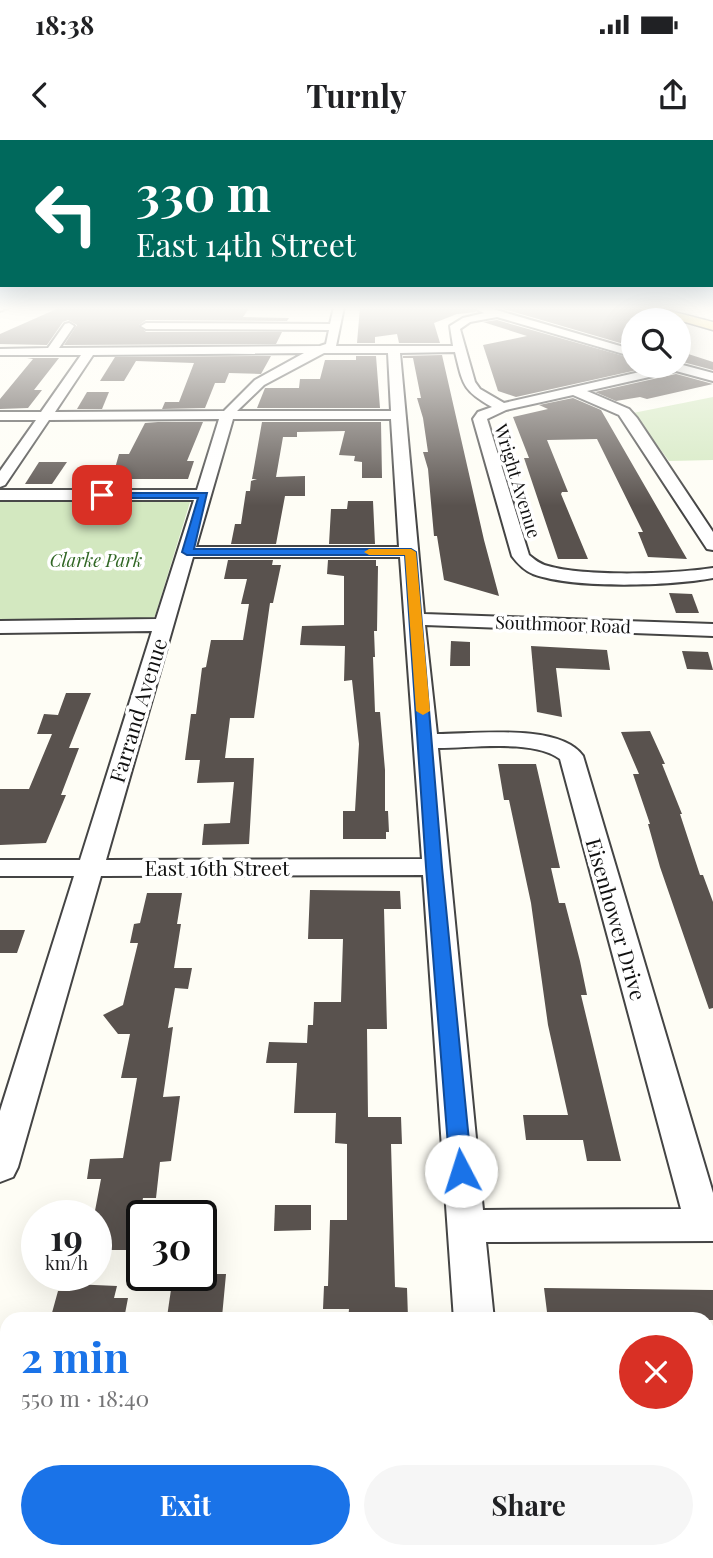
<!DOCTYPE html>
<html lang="en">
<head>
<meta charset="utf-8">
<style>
	body { margin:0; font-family:"Playfair Display",serif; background:#f6f6f6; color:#202124; height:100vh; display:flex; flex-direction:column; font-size:26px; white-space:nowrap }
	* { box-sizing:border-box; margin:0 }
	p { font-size:23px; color:#757577 }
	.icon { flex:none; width:38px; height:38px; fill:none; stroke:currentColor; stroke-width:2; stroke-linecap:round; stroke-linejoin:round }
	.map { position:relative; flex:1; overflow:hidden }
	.side { position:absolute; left:0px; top:1172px; width:714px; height:247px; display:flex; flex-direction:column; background:#fff; border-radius:21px 21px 0 0; box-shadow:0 7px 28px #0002 }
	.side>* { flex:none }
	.guide { position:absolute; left:0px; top:0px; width:714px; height:147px; box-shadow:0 7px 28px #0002; background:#00695c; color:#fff; overflow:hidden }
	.tools { position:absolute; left:621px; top:168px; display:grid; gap:14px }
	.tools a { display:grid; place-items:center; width:70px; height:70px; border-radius:50%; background:#fff; box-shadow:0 7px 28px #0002; font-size:35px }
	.speed { position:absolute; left:21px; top:1060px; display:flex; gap:14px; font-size:35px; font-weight:700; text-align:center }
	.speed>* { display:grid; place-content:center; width:91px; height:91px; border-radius:50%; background:#fff; box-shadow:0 7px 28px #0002; line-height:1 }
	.speed small { font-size:18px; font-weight:400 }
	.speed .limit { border:4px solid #111; border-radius:10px; background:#fff; color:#111 }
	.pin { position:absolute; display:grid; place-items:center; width:60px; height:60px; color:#fff; margin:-30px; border-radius:14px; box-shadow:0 4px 10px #0006 }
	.me { position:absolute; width:77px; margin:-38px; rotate:355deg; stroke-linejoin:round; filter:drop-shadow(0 0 5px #0008) }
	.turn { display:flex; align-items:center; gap:24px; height:147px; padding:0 21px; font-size:32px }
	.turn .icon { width:91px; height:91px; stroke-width:2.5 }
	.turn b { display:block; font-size:49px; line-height:60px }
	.round { display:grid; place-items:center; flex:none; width:74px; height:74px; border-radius:37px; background:#f6f6f6 }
	.summary { display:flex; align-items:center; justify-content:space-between; height:119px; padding:0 21px }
	h1 { font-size:42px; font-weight:700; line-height:52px; color:#1a73e8 }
	.button { display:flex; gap:14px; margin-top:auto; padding:14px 21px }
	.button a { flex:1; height:80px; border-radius:42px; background:#1a73e8; color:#fff; font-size:28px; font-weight:700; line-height:80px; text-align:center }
	.button a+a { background:#f6f6f6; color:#202124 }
	.status { display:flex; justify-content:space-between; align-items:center; height:49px; padding:0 35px; background:#fff; direction:ltr }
	.status svg { height:19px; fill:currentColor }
	header { display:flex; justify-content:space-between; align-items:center; height:91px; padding:0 21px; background:#fff; font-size:32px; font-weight:700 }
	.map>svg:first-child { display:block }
	.green { fill:#d3e8c0 }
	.building { fill:#59524e }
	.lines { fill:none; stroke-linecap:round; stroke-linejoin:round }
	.minor-casing { stroke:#444; stroke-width:4 }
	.major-casing { stroke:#222; stroke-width:3 }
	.minor { fill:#fff; fill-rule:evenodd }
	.major { fill:#f0d574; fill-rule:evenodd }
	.route { fill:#1a73e8; stroke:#114b97; stroke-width:2 }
	.slow { fill:#f59e0b }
	.labels { text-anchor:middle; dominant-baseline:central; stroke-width:7; stroke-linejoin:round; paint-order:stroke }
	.far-street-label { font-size:18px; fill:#111; stroke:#fff }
	.far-park-label { font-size:18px; font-style:italic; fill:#306624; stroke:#fff }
	.street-label { font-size:21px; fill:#111; stroke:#fff }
</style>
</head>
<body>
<div class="status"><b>18:38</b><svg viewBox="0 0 49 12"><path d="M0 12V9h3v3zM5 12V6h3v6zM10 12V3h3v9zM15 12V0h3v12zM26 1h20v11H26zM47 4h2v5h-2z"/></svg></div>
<header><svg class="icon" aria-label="back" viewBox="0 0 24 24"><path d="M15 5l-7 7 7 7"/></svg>Turnly<svg class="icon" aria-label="share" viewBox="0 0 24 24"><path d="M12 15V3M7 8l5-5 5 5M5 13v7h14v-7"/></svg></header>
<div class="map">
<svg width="713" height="1418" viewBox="0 0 713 1418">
	<rect width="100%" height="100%" fill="#fefdf5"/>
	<g class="green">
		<path d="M713 257V320L669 321 633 273Z"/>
		<path d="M0 359H191L155 476 151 479 0 481Z"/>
	</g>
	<g class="building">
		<path d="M61 167H250L243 177 289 178 287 181 146 180 139 185 146 192H282L276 204 64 205 77 185 68 180 63 182 47 205 0 204V194Z"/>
		<path d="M360 167H474L476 172 457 174 434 183 440 203H399L397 194 375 197V203H357Z"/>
		<path d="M497 167H631L665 179 634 180V207Z"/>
		<path d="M497 180 634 219V229L655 226 516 257 498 251 483 205 527 196 483 182Z"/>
		<path d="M679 211 713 222V230L679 221Z"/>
		<path d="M442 215 484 400 499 456 444 440 437 396H434L428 329 423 312H428L423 278 417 258H421L413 218H403V216Z"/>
		<path d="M271 216 261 234 229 233 225 243H215L205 268 162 269 165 262H179L194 223 136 221 124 241H100L115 217Z"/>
		<path d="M356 216H376L380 268H257L265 248H299L300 239H320L325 220H356Z"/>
		<path d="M27 218H59L34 250H42L28 268 0 269V259L33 219Z"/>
		<path d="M676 234 713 244 647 259 640 257 616 261 595 252Z"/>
		<path d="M87 252H109L102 269H77Z"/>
		<path d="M573 258 601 270 687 419 648 417 638 392H643L597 299 547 300 568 352H562L561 354 588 419H558L524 318H529L513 277 548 269 539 265Z"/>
		<path d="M158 282H203L187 321H194L188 339H112L119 314H129L145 283Z"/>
		<path d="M262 282H381L382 338H362V322L354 321 355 316 339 315 345 291 297 292V297H283L276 337 305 336V356H285L276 404H231L235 384H241L246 351H250L251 341 257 339H252Z"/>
		<path d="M39 322H67L52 344H25Z"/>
		<path d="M348 361H373L375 404H329L331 369H347Z"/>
		<path d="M228 420H273L272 425H281L273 463H270L254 578H230L225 618H254L249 704 202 705 204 684 230 683 234 642 197 643 200 620H185L191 574H196L202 528 206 527 211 500H243L249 464H241L247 439H224Z"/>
		<path d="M328 420H376V426H378L377 491H374L375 517H373L375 572H380L385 630V671H388L389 692H386V699H343V671H355L359 604 352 540 344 541 345 506 300 505 302 486 344 485V436L327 434Z"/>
		<path d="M669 453 692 454 699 473H676Z"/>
		<path d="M451 501 470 502V526H450Z"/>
		<path d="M531 506 607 510 610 530 556 528 562 577 537 572Z"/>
		<path d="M682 511 708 512 713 530 687 529Z"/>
		<path d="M66 553H91L69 608H79L61 655H66L46 703 0 705V649H29L52 594H37L44 574 58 575Z"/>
		<path d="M650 591 665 624H662L682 674H680L700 735H703L713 762V868L709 869 660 727 648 684H650L633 634H639L621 592Z"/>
		<path d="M498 624H536L560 728H551L559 763H565L580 821 587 855H581L621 1021H587L583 1000H526L523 975H568L548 885 531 763 509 660H504Z"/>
		<path d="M310 750 400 751 401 769H384L387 889H367L368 977H401L402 1004H391L395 1147 407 1148 408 1178 348 1180 349 1169H323L324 1146H328L330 1080H347V1004L335 1003 336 973H294L297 923H266L269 902 307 903 308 885H313L314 862H341L343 799H308Z"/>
		<path d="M147 753H182L177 784H181L174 828H192L188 849 175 848 168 888 173 887 163 957 180 956 171 1021 160 1022 156 1058H143L134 1110H96L94 1076 101 1039H87L90 1019 123 1018 137 938H121L130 894H118L103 875 123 865 138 803H130L134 784 140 783Z"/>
		<path d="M0 790H25L17 813H0Z"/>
		<path d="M275 1065H311V1090L274 1091Z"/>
		<path d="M201 1134H226L222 1177H167L173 1136Z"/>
		<path d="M72 1144 117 1146 114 1158H128L124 1179 50 1180 58 1151H70Z"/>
		<path d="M544 1148 713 1150V1180H548Z"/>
	</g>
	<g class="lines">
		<defs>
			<g id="minor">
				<path d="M0 167H10L0 171Z"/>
				<path d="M334 167H344L336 206H453L450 186 463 178 484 173 476 169 486 167 634 210V217L497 177 470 182 460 189 475 242 480 249 504 263 666 226 679 224 713 233V241L676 231 587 251 629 269 637 278 713 392V410L707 409 619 275 573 255 506 270 487 279 529 415C535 420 540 424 548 426 586 437 673 434 713 428V438C669 446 574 449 533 434 524 430 518 424 512 416L473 279 478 272 492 267C462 250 463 244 455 212L400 213 424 474 713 484V496L425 485 437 594C474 594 560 583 583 616L713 1053V1101L486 1102 494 1180H454L423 735 101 736 18 1027 13 1037 0 1042V971L74 736H0V720H80L152 491 0 493V481L156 479 194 360H0V350H197L219 279 49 280 5 345 0 347V331L36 280H0V272H41L81 215H0V209L48 208 65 184 69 183 74 186 59 208 320 206 326 204 329 190 146 189 141 186 146 183 330 184ZM304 213 255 240 224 271 55 272 93 215ZM324 213H388L391 271H237L264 245ZM233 279H391L399 407H196ZM193 417H400L422 719 106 720ZM438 608C472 608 534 599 560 619L681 1069 483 1070Z"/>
				<path d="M471 1412H518L519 1418H471Z"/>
			</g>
			<path id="major" d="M633 167H655L713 182V190Z"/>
		</defs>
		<use href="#minor" class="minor-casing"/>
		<use href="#major" class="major-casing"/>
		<use href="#minor" class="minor"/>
		<use href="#major" class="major"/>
	</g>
	<linearGradient id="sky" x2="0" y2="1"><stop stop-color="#97c4ec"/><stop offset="0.46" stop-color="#fffefa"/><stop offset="1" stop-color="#fffefa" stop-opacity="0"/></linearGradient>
	<rect width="713" height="366" fill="url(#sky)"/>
	<path class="route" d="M98 353H207L194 409H411L416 412 442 727 472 1031 469 1038 461 1040 454 1038 450 1031 426 727 405 415H187L182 412 198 358H102L97 355Z"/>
	<path class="slow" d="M411 409 416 412 430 571 423 575 416 571 405 415H369L364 412 369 409Z"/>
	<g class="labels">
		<g class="far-street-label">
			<text transform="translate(518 341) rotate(73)">Wright Avenue</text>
			<text transform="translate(563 484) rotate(2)">Southmoor Road</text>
		</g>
		<g class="far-park-label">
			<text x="96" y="420">Clarke Park</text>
		</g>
		<g class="street-label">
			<text transform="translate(137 570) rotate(-73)">Farrand Avenue</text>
			<text x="217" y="727">East 16th Street</text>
			<text transform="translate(617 779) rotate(74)">Eisenhower Drive</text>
		</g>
	</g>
</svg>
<div class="tools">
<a><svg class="icon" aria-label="search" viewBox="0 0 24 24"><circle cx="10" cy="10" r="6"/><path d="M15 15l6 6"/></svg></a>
</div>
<div class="speed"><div>19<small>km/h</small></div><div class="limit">30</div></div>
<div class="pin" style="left:102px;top:355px;background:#d93025"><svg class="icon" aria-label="arrive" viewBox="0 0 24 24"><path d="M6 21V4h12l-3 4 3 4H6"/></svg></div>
<svg class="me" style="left:461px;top:1031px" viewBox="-20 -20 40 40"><circle r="19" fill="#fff"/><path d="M0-13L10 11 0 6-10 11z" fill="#1a73e8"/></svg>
<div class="guide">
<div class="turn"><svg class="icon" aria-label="left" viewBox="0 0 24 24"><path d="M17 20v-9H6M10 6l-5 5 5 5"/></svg><div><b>330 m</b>East 14th Street</div></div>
</div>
<section class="side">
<div class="summary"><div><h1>2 min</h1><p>550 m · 18:40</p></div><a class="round" style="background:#d93025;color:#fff"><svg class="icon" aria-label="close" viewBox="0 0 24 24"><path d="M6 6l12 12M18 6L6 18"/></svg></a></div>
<div class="button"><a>Exit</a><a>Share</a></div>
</section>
</div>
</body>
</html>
